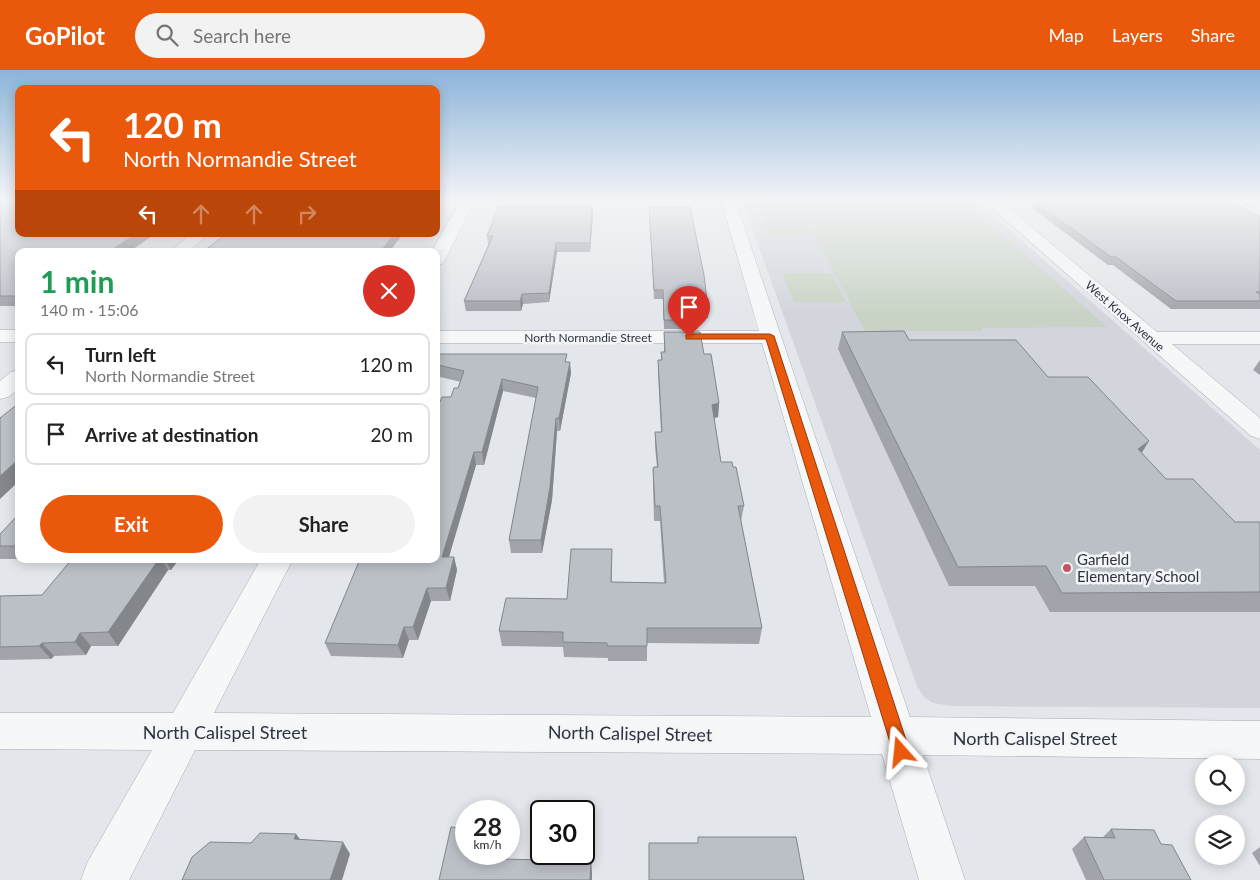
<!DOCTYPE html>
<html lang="en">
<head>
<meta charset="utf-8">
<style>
	body { margin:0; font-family:Lato,sans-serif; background:#f2f2f2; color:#222; height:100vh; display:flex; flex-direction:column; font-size:19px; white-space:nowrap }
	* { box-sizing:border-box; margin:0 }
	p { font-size:16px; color:#767676 }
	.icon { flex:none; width:28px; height:28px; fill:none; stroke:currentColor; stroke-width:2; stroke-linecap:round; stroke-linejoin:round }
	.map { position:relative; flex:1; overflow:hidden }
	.drawer { position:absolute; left:15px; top:178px; width:425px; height:315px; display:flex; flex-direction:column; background:#fff; border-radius:10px; box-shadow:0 2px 12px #0003 }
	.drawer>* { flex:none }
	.hud { position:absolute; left:15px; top:15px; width:425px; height:152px; border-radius:10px; box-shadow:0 2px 12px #0003; background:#ea580c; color:#fff; overflow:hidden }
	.buttons { position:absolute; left:1195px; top:685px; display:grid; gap:10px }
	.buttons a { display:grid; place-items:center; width:50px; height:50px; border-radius:50%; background:#fff; box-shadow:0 2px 12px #0003; font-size:25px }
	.speed { position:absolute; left:455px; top:730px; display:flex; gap:10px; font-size:25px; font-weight:700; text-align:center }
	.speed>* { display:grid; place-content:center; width:65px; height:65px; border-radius:50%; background:#fff; box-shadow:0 2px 12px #0003; line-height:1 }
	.speed small { font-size:12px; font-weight:400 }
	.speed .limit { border:2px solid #111; border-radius:8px; background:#fff; color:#111 }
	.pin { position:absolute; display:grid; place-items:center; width:42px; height:42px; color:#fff; margin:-51px -21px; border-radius:50% 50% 50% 0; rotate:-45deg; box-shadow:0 0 5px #0007 }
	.pin .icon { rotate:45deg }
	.me { position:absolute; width:55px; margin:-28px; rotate:342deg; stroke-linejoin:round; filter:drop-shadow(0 0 4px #0008) }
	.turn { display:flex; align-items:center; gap:18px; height:105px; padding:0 25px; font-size:22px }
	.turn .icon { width:65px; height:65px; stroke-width:2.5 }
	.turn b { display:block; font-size:35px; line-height:42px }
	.lanes { display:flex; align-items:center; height:48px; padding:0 25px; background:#0003; justify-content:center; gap:25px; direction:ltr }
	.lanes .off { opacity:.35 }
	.round { display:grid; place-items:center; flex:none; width:52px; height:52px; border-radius:26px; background:#f2f2f2 }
	.summary { display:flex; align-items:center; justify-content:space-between; height:85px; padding:0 25px }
	h1 { font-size:30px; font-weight:700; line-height:38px; color:#1e9e55 }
	.action { display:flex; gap:10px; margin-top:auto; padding:10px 25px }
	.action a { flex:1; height:58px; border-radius:30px; background:#ea580c; color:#fff; font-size:20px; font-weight:700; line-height:58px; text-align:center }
	.action a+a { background:#f2f2f2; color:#222 }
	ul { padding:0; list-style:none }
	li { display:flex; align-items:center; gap:15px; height:62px; margin:0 10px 8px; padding:0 15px; border:2px solid #e0e0e0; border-radius:10px }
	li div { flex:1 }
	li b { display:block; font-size:19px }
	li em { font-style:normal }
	header { display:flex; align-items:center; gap:30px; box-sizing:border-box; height:70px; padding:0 25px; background:#ea580c; color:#fff }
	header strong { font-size:24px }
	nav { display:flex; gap:28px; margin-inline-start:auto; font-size:18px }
	.search { width:350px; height:45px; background:#f2f2f2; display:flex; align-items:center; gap:12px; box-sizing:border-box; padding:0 18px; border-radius:28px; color:#767676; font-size:19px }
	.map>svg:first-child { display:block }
	.built { fill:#d2d5dc }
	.green { fill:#c9d3c5 }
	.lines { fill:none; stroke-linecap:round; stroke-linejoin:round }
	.minor-casing { stroke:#a9adb4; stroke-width:1 }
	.minor { fill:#f6f7f9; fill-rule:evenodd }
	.wall { fill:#a1a4aa }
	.shaded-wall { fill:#83868b }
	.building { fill:#bbbfc6; stroke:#83868b }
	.route { fill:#ea580c; stroke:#983908 }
	.poi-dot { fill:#c15664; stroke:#f3f5f7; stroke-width:2 }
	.labels { text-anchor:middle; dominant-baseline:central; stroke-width:5; stroke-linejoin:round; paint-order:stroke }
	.far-street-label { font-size:12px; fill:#2d3441; stroke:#f3f5f7 }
	.poi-label { font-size:15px; fill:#2d3441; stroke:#f3f5f7; text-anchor:start }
	.near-street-label { font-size:18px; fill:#2d3441; stroke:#f3f5f7 }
</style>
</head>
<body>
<header>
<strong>GoPilot</strong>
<div class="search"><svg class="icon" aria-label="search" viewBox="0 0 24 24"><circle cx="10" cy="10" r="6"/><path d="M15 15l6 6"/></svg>Search here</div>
<nav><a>Map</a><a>Layers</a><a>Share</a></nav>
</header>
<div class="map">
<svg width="1260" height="810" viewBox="0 0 1260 810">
	<rect width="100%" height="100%" fill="#e3e6ea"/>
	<path class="built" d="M747 131H964L979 133 1260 380V638L952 636 933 633 924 627 917 616 743 133Z"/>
	<g class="green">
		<path d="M780 136H970L1107 257 983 258 981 261H865L802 142 813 166H770L760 142Z"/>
		<path d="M782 203H831L846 232H794Z"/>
	</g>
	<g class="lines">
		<defs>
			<g id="minor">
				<path d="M461 130H475L445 190 442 194 436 195V181H432Z"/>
				<path d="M721 130H735L910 647 1260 651V689L923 685 965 810H919L882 684 195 680 129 810H81L87 793 152 680 0 679V643H173L261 489H293L214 643 871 647 762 273H436V261H759Z"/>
				<path d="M983 130H999L1157 262H1260V274H1172L1260 348V369L1251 366Z"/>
				<path d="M1241 130H1260V140Z"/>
				<path d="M191 164H209L189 181H171Z"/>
				<rect x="0" y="260" width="19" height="12"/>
				<path d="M19 300V319L8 327 0 329V311L11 302Z"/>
			</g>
		</defs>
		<use href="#minor" class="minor-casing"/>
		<use href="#minor" class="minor"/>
	</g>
	<g class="wall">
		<path d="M0 130 155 164 130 181H19V236H0Z"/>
		<path d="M1035 130H1227L1260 147V239H1171L1113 195H1108L1032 138 1035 132H1037Z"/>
		<path d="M592 136 593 144 590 182H557L549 232 523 234 521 241H466L464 231 488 175 487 166Z"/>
		<path d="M649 137 708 239V248H697V259H664L663 229H654Z"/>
		<path d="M664 262 704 284 719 333 718 347 714 348 721 392 733 397 744 436 741 451 762 558 759 574 647 573V591H608V588L564 587 563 577 502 576 499 561 567 529 612 479 611 512 664 513 660 451H654L653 414V399L657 397 655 377V362H661L658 303V290H661V282H664Z"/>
		<path d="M842 262 909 270 1048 307 1142 383 1166 409 1235 452H1260V542H1050L1035 516H949L838 279Z"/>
		<path d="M1260 290V305L1253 300Z"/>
		<path d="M567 292 571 303 560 361H557L552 430 542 483H511L509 470 536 328 503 321 484 395H476L449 487H454L457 500 450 531H431L418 570H409L403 588 331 586 325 573 436 489 458 318 461 312 440 307 438 295Z"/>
		<path d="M19 444V489H179L171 500H168L118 576H91L86 585 54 586 51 589 0 590V526L42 525 72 489H0V464Z"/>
		<path d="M1111 759 1161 774 1191 810H1086L1072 779 1084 767 1102 768Z"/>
		<path d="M1260 777V796L1252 783Z"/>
	</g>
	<g class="shaded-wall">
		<path d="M592 136 593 144 590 182V173Z"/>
		<path d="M136 164H155L130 181H110Z"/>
		<path d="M394 164H403L390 181H381Z"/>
		<path d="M556 173 557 182 549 232V223Z"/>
		<path d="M522 224 523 234 521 241 520 231Z"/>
		<path d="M570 292 571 303 560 361 559 348Z"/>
		<path d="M502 309 503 321 484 395 482 382Z"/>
		<path d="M719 333 718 347 711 349 712 335Z"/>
		<path d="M556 348 557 361 552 430 542 483 541 470Z"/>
		<path d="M1149 371 1138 389V379Z"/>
		<path d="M474 382 476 395 445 500 442 487Z"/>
		<path d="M19 389V411L0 429V406Z"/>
		<path d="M612 479V495L611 528V512Z"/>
		<path d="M454 487 457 500 450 531 446 518Z"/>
		<path d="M159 489H162L168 500 118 576 108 562Z"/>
		<path d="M164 489H179L171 500Z"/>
		<path d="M427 518 431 531 418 570 413 557Z"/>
		<path d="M404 557 409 570 403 588 398 575Z"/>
		<path d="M80 563 91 576 86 585 75 572Z"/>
		<path d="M42 573 54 586 51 589 39 576Z"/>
		<path d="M296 764 305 776 294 769Z"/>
		<path d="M343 772 350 784 342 810H330Z"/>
		<path d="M501 784H506L504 801 500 789Z"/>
		<path d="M591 791 592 803V810H590Z"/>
	</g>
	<g class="building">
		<path d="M0 130H19V164H136L110 181H19V226H0Z"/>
		<path d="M1047 130H1227L1260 147V222H1256L1260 224V231H1176L1116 187H1111L1035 132H1048Z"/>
		<path d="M499 136H592L590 173H556L549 223 522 224 520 231H464L493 166H487Z"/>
		<path d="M649 137H690L704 205 708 239H696L698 250H664L663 220H654Z"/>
		<path d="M226 164H394L381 181H204Z"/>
		<path d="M904 261 909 270H1016L1048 307H1088L1149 371 1138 379 1166 409H1193L1235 452H1260V522L1062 523 1046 496 958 497 842 262Z"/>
		<path d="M664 262H700L704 284H711L719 333 712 335 721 392H732L733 397H736L744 436H738L762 558H647V576H607V573L563 572V562L499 561 506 528 567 529 571 479H612L611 512 666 513 660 436H655L653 399 654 397H658L655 362H662L658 290H662L661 282H665Z"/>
		<path d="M439 284H567L565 292H570L559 348H556L550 417 541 470H509L538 317 502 309 482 382H474L442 487H454L446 518H427L413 557H404L398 575 325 573 360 489H436V341L442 327H451L454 318H458L464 301 438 295Z"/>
		<path d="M19 333V389L0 406V348Z"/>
		<path d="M19 444V476H0V464Z"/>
		<path d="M72 489H159L108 562 80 563 75 572 42 573 39 576 0 577V526L42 525Z"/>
		<path d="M451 757 466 758V784H501L500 789 591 791 590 810H439Z"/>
		<path d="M1111 759 1154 760 1161 774 1172 775 1191 810H1104L1084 767 1115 768Z"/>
		<path d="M260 763 296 764 294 769 343 772 330 810H182L192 787 210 772 251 773Z"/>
		<path d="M698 767H796L804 810H649V773H698Z"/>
	</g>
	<linearGradient id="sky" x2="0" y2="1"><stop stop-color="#8cb4da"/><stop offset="0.53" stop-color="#f2f4f6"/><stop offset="1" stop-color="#f2f4f6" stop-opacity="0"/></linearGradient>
	<rect width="1260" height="244" fill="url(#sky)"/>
	<path class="route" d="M689 264H770L774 266 910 682 907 687 901 689 895 687 893 682 766 269H686V265Z"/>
	<circle class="poi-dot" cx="1067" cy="498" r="5"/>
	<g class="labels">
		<g class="far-street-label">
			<text transform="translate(1125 246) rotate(41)">West Knox Avenue</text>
			<text x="588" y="267">North Normandie Street</text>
		</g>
		<g class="poi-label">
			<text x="1077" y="489">Garfield<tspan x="1077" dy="17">Elementary School</tspan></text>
		</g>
		<g class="near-street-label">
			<text x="225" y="662">North Calispel Street</text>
			<text transform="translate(630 663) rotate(1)">North Calispel Street</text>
			<text x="1035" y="668">North Calispel Street</text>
		</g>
	</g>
</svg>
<div class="buttons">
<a><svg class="icon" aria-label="search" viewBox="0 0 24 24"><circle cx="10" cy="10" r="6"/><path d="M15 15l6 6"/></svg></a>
<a><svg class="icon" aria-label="layers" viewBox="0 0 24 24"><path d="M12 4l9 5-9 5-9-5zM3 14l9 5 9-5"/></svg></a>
</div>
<div class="speed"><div>28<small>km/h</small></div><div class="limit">30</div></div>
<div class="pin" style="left:689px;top:267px;background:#d93025"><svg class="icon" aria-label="arrive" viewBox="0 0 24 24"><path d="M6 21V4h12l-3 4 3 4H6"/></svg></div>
<svg class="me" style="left:901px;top:682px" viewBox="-20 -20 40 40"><path d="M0-17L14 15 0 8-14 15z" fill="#ea580c" stroke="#fff" stroke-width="4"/></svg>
<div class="hud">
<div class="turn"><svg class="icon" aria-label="left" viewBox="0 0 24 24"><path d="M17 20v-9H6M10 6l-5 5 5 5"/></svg><div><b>120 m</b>North Normandie Street</div></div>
<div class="lanes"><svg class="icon" aria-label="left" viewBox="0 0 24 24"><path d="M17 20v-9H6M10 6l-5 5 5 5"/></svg><svg class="icon off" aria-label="ahead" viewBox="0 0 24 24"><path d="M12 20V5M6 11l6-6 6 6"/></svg><svg class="icon off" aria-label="ahead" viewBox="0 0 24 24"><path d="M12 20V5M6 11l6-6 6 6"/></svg><svg class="icon off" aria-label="right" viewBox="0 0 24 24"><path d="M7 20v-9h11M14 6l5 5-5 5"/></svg></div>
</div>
<section class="drawer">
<div class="summary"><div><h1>1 min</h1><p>140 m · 15:06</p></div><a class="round" style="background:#d93025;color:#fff"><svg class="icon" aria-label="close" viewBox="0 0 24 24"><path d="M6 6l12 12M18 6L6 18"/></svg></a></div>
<ul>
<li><svg class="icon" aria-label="left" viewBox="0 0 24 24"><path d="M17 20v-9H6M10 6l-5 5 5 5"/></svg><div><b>Turn left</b><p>North Normandie Street</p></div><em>120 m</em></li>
<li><svg class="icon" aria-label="arrive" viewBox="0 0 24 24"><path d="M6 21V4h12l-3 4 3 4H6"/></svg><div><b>Arrive at destination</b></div><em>20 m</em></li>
</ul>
<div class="action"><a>Exit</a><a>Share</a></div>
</section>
</div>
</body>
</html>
